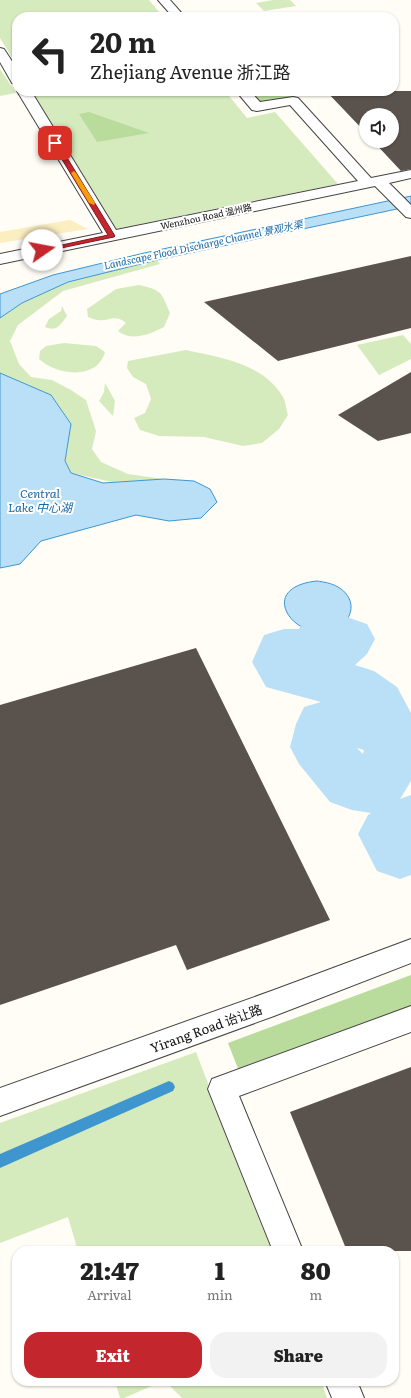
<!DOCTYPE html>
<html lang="en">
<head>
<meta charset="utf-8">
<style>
	body { margin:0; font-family:Literata,"Noto Sans SC",serif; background:#f2f2f2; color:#222; height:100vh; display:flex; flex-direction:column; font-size:15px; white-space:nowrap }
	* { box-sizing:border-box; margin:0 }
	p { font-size:13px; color:#767676 }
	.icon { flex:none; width:22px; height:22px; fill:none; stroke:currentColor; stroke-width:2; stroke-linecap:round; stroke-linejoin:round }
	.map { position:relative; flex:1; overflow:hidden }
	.side { position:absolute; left:12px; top:1246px; width:387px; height:140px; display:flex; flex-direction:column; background:#fff; border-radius:16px; box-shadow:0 1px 3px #0004 }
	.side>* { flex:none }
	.guide { position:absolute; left:12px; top:12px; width:387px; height:84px; border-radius:16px; box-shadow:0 1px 3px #0004; background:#fff; color:#222; overflow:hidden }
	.buttons { position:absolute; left:359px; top:108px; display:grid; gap:8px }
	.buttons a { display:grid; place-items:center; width:40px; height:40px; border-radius:50%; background:#fff; box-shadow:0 1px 3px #0004; font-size:20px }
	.pin { position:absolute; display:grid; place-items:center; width:34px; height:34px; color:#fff; margin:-17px; border-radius:8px; box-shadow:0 2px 6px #0006 }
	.me { position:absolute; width:44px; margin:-22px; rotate:78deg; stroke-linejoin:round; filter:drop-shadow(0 0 3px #0008) }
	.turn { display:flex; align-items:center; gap:14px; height:84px; padding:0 12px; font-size:18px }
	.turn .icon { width:52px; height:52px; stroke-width:2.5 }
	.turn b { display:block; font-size:28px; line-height:34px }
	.eta { display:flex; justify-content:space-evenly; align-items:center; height:68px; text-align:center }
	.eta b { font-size:24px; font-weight:800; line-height:28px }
	.cta { display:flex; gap:8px; margin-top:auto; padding:8px 12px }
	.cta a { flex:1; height:46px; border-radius:16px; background:#c4262e; color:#fff; font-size:16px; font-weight:800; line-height:46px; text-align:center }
	.cta a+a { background:#f2f2f2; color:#222 }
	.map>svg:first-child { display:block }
	.green { fill:#d5ebbd }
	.forest { fill:#b9dc9c }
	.sand { fill:#fbeec1 }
	.water { fill:#b9e0f7; stroke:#3f96cf }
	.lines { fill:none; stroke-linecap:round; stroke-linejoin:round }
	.stream { fill:#3f96cf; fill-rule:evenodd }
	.river { fill:#b9e0f7; fill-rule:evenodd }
	.building { fill:#5a524d }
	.street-casing { stroke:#444; stroke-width:2 }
	.street { fill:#fff; fill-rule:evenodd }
	.route { fill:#c4262e; stroke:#7f191e }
	.slow { fill:#f59e0b }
	.labels { text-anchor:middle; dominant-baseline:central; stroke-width:4; stroke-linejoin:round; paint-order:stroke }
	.far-street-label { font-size:9px; fill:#111; stroke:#fff }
	.far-water-label { font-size:10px; font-style:italic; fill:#1768a6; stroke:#fff }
	.water-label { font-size:12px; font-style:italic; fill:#1768a6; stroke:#fff }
	.near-street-label { font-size:13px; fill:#111; stroke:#fff }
</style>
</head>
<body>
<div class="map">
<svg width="411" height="1398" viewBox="0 0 411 1398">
	<rect width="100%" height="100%" fill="#fffdf5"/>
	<g class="green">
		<path d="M0 0H149L163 17H17V66L0 38Z"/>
		<path d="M273 0H290L296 6 264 11 256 3Z"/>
		<path d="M0 69 16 93 0 96Z"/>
		<path d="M32 91H225L247 118 275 112 338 184 116 229Z"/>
		<path d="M157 260 160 264 63 291 18 325 10 341 19 364 31 377 52 380 71 390 86 400 96 431 92 449 101 462 128 474 164 479 112 482 71 473 65 461 71 423 51 395 0 373V318L22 303 68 282Z"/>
		<path d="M139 285C162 290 161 292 170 313L164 327C150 334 132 342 118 331L126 323C115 313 109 322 98 320 95 320 91 318 88 317L87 309 116 289Z"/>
		<path d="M62 306 67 316C60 325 57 332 45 327L49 319 61 311Z"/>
		<path d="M403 335 411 344V359L379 375 357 345Z"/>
		<path d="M64 343 96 346 105 352C97 381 56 375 39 359L40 351 46 346Z"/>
		<path d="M186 350C221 358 263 363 283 397 286 402 286 410 288 415L279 429 262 443 243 446 204 437 159 436 140 430 134 418 145 413 151 399 146 384 133 377 127 368 128 361Z"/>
		<path d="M105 383 115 401 113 416 99 401 104 392Z"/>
		<path d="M196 1052 272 1251H78L68 1217 0 1243V1123Z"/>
		<path d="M115 1381H163L124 1398H120Z"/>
		<path d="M165 1381H321L327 1398H182Z"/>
	</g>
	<g class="forest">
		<path d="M249 91H290L296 98 260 105Z"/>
		<path d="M89 112 149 133 97 142 79 114Z"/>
		<path d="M411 975V1007L239 1071 228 1043Z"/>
	</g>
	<path class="sand" d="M70 220 88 229 0 243V232Z"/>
	<g class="water">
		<path d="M411 196V206L157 260 68 282 22 303 0 318V294L53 275 144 253Z"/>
		<path d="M0 373 51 395 71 424 65 461 71 473 103 483 164 479 194 481 210 489 217 502 201 518 169 521 136 515 41 541 20 564 0 568Z"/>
		<path d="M317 581C324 582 331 583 338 587 354 596 356 615 340 626 301 651 250 588 317 581Z"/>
	</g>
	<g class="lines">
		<path class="stream" d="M169 1081 173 1083 175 1087 173 1091 0 1168V1154Z"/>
		<path class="river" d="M326 610 367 624 375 639 367 654 355 665 374 671 397 687 411 713V781L400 799 411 795V875L400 879 377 871 358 834 368 815 371 813 352 810 330 802 299 764 290 747 296 724 304 707 321 702 266 687 252 662 264 635 284 629H299L306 616ZM357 748 364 750 363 754Z"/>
	</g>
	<g class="building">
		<path d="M326 91H411V169L401 171 373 141H392V115H366V133Z"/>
		<path d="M411 256V328L278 361 204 302Z"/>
		<path d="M411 372V433L378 441 338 415Z"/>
		<path d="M196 648 330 920 187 970 176 945 0 1005V705Z"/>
		<path d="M411 1067V1251H347L290 1112Z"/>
	</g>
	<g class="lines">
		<defs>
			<g id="street">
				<path d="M158 0H170L185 17H173Z"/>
				<path d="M0 48 4 49 17 69V84L12 83 0 62Z"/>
				<path d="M17 91H31L116 230 358 181 290 105 257 111 252 110 236 91H250L260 102 293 97 298 98 371 178 411 170V178L389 183 411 205V218L406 217 375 186 0 264V254L103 233Z"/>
				<path d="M411 939V963L274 1016 0 1116V1088L274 990Z"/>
				<path d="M411 1006V1032L239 1096 303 1251H273L208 1089 212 1079Z"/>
				<path d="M325 1381H357L364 1398H332Z"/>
			</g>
		</defs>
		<use href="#street" class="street-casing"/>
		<use href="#street" class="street"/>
	</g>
	<path class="route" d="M55 141 58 143 115 236 114 237 42 252 39 250 108 235 52 143Z"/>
	<path class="slow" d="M74 171 76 173 95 203 94 205 89 203 71 173Z"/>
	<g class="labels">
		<g class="far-street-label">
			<text transform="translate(206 216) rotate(-12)">Wenzhou Road 温州路</text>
		</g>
		<g class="far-water-label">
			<text transform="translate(203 244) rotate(-12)">Landscape Flood Discharge Channel 景观水渠</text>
		</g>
		<g class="water-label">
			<text x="40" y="493">Central<tspan x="40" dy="14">Lake 中心湖</tspan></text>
		</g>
		<g class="near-street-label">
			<text transform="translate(206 1028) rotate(-20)">Yirang Road 诒让路</text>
		</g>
	</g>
</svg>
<div class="buttons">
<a><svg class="icon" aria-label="sound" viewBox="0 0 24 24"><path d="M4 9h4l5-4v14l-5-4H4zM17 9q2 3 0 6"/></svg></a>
</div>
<div class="pin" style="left:55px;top:143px;background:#d93025"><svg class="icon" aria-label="arrive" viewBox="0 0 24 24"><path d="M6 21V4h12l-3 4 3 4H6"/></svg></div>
<svg class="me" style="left:42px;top:250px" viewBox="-20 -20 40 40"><circle r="19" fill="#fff"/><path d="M0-13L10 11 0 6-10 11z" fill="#c4262e"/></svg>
<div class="guide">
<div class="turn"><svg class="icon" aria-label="left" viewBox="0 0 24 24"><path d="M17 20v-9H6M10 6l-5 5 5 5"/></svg><div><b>20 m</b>Zhejiang Avenue 浙江路</div></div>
</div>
<section class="side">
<div class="eta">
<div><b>21:47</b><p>Arrival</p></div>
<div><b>1</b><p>min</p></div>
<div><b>80</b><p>m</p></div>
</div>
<div class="cta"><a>Exit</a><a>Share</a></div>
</section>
</div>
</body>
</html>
